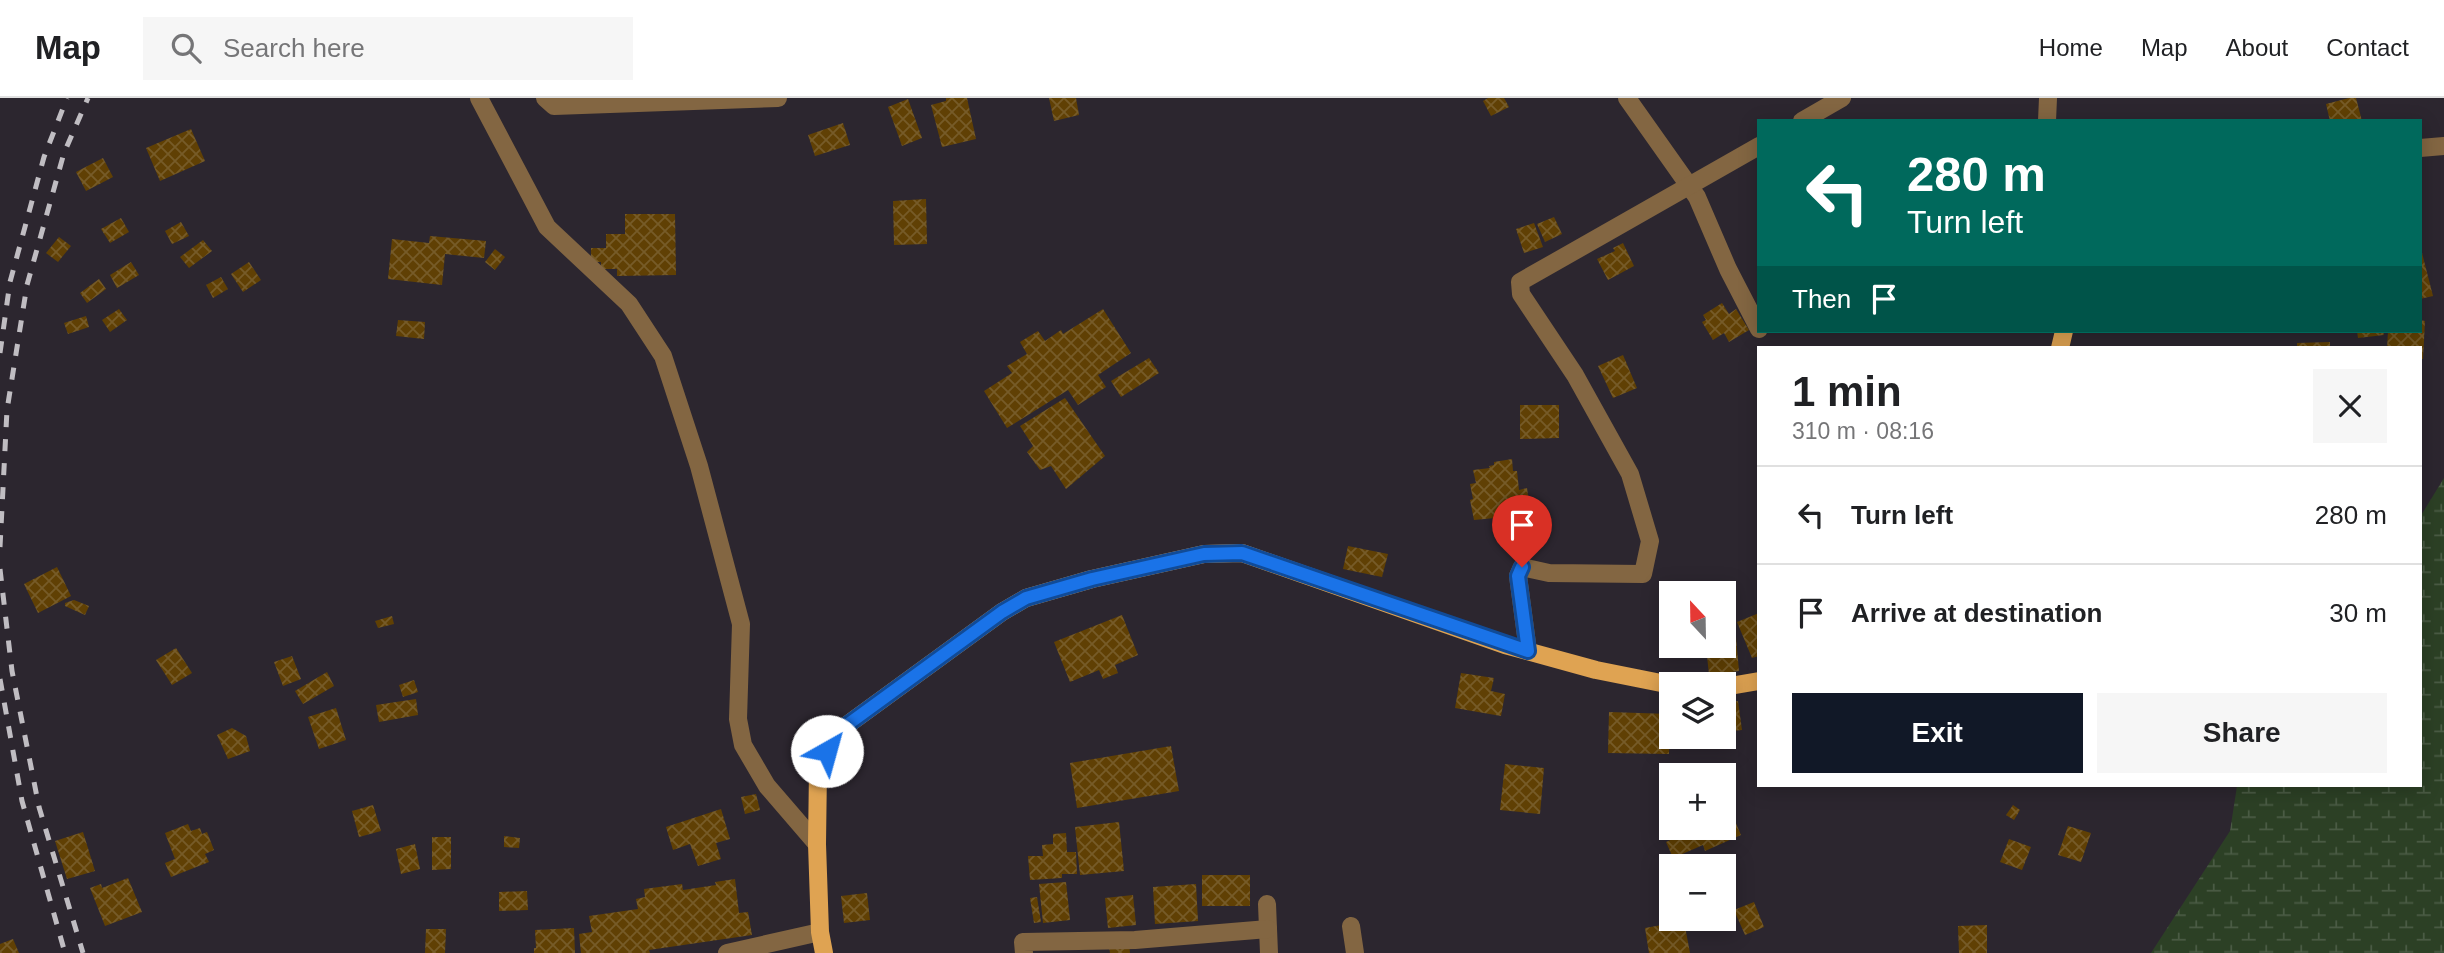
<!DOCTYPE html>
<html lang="en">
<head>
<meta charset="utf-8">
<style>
	body { margin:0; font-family:Arial,sans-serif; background:#f6f6f6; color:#202124; height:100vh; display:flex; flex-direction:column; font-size:26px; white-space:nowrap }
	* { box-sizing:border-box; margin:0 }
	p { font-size:23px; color:#757577 }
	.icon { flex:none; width:38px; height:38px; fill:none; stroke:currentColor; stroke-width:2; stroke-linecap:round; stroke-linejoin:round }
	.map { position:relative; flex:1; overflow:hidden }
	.side { position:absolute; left:1757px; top:248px; width:665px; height:441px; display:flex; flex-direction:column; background:#fff; border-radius:0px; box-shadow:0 4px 18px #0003 }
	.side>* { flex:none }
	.top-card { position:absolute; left:1757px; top:21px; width:665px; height:214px; border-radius:0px; box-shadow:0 4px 18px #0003; background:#00695c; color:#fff; overflow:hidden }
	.needle { width:46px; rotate:338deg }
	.fabs { position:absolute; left:1659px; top:483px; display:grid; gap:14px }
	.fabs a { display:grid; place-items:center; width:77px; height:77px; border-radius:0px; background:#fff; box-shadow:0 4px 18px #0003; font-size:35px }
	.pin { position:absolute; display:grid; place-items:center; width:60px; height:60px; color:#fff; margin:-72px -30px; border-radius:50% 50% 50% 0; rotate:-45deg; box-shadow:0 0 7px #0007 }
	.pin .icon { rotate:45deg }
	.me { position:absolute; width:77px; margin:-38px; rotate:38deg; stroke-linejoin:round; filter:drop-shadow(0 0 5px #0008) }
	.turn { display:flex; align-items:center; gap:24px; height:147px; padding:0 35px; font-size:32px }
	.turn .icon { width:91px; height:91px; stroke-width:2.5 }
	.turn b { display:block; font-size:49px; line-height:60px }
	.then { display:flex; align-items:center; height:66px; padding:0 35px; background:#0003; gap:14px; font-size:26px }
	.round { display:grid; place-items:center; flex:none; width:74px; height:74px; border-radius:0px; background:#f6f6f6 }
	.overview { display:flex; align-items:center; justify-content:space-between; height:119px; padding:0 35px }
	h1 { font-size:42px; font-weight:600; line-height:52px }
	.primary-button { display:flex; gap:14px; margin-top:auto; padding:14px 35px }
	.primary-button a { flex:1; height:80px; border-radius:0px; background:#111827; color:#fff; font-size:28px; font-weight:600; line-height:80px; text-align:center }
	.primary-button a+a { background:#f6f6f6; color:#202124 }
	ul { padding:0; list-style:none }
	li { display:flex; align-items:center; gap:21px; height:98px; padding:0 35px; border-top:2px solid #e0e0e0 }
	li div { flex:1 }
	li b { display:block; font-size:26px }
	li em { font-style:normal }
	header { display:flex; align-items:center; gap:42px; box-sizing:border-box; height:98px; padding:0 35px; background:#fff; border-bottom:2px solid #e0e0e0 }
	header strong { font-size:33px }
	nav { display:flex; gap:38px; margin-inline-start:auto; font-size:24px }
	.search { width:490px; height:63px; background:#f6f6f6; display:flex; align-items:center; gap:18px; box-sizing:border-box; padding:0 24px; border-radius:0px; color:#757577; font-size:26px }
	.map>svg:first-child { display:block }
	.wetland { fill:url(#wetland-marsh) }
	.building { fill:url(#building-cross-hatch) }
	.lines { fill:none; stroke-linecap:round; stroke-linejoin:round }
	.minor { stroke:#836642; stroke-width:18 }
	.major { stroke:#dfa352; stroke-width:18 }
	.rail { stroke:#c0bdc2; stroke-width:5; stroke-dasharray:12 12; stroke-linecap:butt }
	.route-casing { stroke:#114b97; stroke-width:18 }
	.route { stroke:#1a73e8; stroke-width:12 }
</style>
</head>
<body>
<header>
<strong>Map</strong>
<div class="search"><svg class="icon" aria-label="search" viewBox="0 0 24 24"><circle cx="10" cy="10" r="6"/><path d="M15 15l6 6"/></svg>Search here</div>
<nav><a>Home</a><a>Map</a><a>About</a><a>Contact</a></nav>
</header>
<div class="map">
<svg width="2444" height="855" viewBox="0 0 2444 855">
	<defs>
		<pattern id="wetland-marsh" width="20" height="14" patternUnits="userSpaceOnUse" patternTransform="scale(1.75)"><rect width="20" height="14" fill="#2c4025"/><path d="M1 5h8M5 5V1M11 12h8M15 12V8" fill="none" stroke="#4a5b44"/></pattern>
		<pattern id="building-cross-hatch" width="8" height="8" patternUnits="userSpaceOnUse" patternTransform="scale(1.75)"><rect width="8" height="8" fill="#604004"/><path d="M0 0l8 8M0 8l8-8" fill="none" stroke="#765b28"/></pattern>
	</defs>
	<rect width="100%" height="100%" fill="#2c262f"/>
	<path class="wetland" d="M2444 380V855H2151L2230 733 2237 688H2420V419Z"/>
	<g class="building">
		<path d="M946 0H967L976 41 942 49 931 7 946 3Z"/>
		<path d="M1049 0H1076L1079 17 1054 23Z"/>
		<path d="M1488 0H1504L1509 9 1491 18 1483 3Z"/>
		<path d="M2349 0H2356L2362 23H2330L2326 6Z"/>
		<path d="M908 1 922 40 902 48 888 9Z"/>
		<path d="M843 25 850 47 815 58 808 37Z"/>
		<path d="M191 31 205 63 160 83 146 50Z"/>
		<path d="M103 60 113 79 86 93 76 74Z"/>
		<path d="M926 101 927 146 894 147 893 103Z"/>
		<path d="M625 116H675L676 177 617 178V171H601V164H591V150H606V136H625Z"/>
		<path d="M1554 119 1562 136 1545 144 1537 126Z"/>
		<path d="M121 120 129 134 110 145 101 131Z"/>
		<path d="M181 124 189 138 172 146 165 133Z"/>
		<path d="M1534 125 1543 149 1524 155 1516 131Z"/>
		<path d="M430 138 486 143 484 160 445 156 442 187 388 181 392 141 429 145Z"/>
		<path d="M59 139 71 148 58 164 46 155Z"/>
		<path d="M203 142 212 153 189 170 180 159Z"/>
		<path d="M1623 145 1634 168 1608 182 1597 161 1615 153 1613 150Z"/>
		<path d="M2420 147 2433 198 2420 201Z"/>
		<path d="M495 151 505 159 495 172 485 164Z"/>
		<path d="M131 164 139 177 117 190 110 177Z"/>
		<path d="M249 164 261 182 243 194 231 176Z"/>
		<path d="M221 179 228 191 213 200 206 187Z"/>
		<path d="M99 181 106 191 87 205 80 195Z"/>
		<path d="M1722 205 1729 216 1736 211 1749 232 1729 244 1724 235 1713 242 1702 224 1706 222 1703 217Z"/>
		<path d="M119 211 127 222 110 234 102 222Z"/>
		<path d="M1103 211 1131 255 1098 277 1106 289 1078 307 1068 292 1007 330 984 293 1012 275 1007 268 1027 256 1020 244 1038 233 1045 243 1061 232 1063 236Z"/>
		<path d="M86 218 89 229 68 236 64 225Z"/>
		<path d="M398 222 425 224 424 241 396 238Z"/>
		<path d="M2420 222 2425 223 2423 261H2420V250H2387L2388 233H2420Z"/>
		<path d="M2357 233H2383L2384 237 2358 240Z"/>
		<path d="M2330 244V250H2297V245Z"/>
		<path d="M1623 257 1637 290 1613 300 1598 268Z"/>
		<path d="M1149 260 1159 275 1121 299 1111 283Z"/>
		<path d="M1065 300 1105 358 1066 391 1051 368 1040 372 1027 354 1033 348 1020 328Z"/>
		<path d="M1520 307H1559V340L1520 341Z"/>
		<path d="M1512 361 1513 373H1517L1519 392 1527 390 1529 404 1519 406 1516 411 1507 412 1508 421 1496 424 1495 420 1474 422 1470 402 1473 401 1470 386 1476 385 1473 372 1490 370 1489 368 1494 367V364Z"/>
		<path d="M1348 448 1388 456 1382 479 1343 471Z"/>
		<path d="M57 469 71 498 38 515 24 486Z"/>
		<path d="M74 502 89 508 85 517 65 508V505Z"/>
		<path d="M1759 515V558L1752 560 1737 524Z"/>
		<path d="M1122 517 1138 557 1115 567 1118 575 1103 581 1099 572 1070 584 1054 544Z"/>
		<path d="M392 518 394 526 378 530 375 523Z"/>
		<path d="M1735 528 1739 573 1709 577 1706 548H1724V529Z"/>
		<path d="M176 550 192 575 172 587 156 562Z"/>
		<path d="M292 558 301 581 283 588 274 564Z"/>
		<path d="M327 574 334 588 303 606 295 593Z"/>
		<path d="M1461 575 1494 580 1491 593 1505 596 1501 618 1455 610Z"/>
		<path d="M414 582 418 594 403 599 399 587Z"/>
		<path d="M416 601 418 617 379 624 376 607Z"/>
		<path d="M1738 603 1742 632 1724 634V605Z"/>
		<path d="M336 610 346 642 319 651 308 619Z"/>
		<path d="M1609 614 1670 616 1669 656 1608 655Z"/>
		<path d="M232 630 246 638 250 653 228 661 217 637Z"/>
		<path d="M1171 648 1179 693 1077 710 1070 665Z"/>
		<path d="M1505 666 1544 670 1540 716 1500 712Z"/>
		<path d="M756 696 760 712 745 716 741 699Z"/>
		<path d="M373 707 381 733 359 739 352 713Z"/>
		<path d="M2013 707 2020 712 2014 722 2006 717Z"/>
		<path d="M721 711 730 741 716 745 721 761 698 768 690 746 673 752 666 729Z"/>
		<path d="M1735 723 1741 737 1705 753 1703 747 1673 760 1666 744 1686 735 1684 730H1724V728Z"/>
		<path d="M1119 724 1124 773 1080 777 1075 729Z"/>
		<path d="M188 726 191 733 200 730 202 736 207 734 214 752 205 756 209 764 171 779 165 765 175 761 165 735Z"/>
		<path d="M2068 728 2091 735 2081 764 2058 757Z"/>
		<path d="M83 734 95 773 67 781 55 743Z"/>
		<path d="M1066 735 1067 754H1076L1077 776H1062V780L1030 782 1028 758H1043L1042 747 1053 746V736Z"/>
		<path d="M504 738 520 740 519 750 504 749Z"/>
		<path d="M432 739H451V771L432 772Z"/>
		<path d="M2009 741 2031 749 2022 772 2000 764Z"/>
		<path d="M415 746 420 771 401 776 396 751Z"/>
		<rect x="1202" y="777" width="48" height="31"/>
		<path d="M128 780 142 814 105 828 90 790 101 786 102 790Z"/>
		<path d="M735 781 739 815 748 814 752 837 649 852 650 855H581L579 836 592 834 589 818 638 811 636 801 645 799 644 791 682 786 683 792 716 787 715 784Z"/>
		<path d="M1066 784 1070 822 1043 825 1039 786Z"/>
		<path d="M1196 786 1198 823 1155 826 1153 789Z"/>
		<path d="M527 793 528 812 499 813V794Z"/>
		<path d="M867 795 870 822 844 825 841 798Z"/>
		<path d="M1133 797 1136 827 1108 830 1105 800Z"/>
		<path d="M1037 799 1041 824 1034 825 1030 800Z"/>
		<path d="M1754 804 1764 829 1745 837 1734 812Z"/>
		<path d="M1684 823 1690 855H1649L1645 830Z"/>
		<path d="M1987 827V855H1959L1958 828Z"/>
		<path d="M574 830 575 855H534V850H536L535 832Z"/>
		<path d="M426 831H446L445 855H425Z"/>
		<path d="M13 841 19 855H0V846Z"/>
		<path d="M1129 846 1130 855H1110L1109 849Z"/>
	</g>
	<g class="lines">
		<g class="minor">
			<path d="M479 0 547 129 629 206 663 258 699 368 741 526 738 621 743 647 767 688 817 746"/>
			<path d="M545 0 554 8 778 0"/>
			<path d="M1627 0 1697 99 1728 171 1759 231"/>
			<path d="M1802 23 1842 0"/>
			<path d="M2047 23 2048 0"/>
			<path d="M2420 50 2444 48"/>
			<path d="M1528 553 1518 478 1522 469 1549 475 1643 476 1650 443 1630 376 1575 277 1521 196 1520 184 1759 48"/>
			<path d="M1267 806 1269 855"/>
			<path d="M1351 828 1355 855"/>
			<path d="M727 855 820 834"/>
			<path d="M1024 855 1023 844 1135 842 1268 831"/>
		</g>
		<g class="major">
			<path d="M2060 250 2064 233"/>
			<path d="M1724 589 1759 583"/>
			<path d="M824 855 820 834 817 746 818 671 836 635 1002 514 1026 500 1092 481 1204 456 1242 455 1505 547 1596 572 1671 587"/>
		</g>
		<g class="rail">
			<path d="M0 255 10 184 44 59 67 0"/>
			<path d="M0 449 7 312 27 187 64 55 88 0"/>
			<path d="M0 471 12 573 39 709 83 855"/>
			<path d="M0 581 22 703 65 855"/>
		</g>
	</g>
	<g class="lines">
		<defs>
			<path id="route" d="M827 653 836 635 1002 514 1026 500 1092 481 1204 456 1242 455 1528 553 1518 478 1522 469"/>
		</defs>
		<use href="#route" class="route-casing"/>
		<use href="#route" class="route"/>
	</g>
</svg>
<div class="fabs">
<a><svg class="needle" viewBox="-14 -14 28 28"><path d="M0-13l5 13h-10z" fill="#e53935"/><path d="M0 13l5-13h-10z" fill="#757577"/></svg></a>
<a><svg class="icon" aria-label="layers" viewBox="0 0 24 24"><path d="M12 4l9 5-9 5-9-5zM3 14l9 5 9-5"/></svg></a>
<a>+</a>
<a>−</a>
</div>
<div class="pin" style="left:1522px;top:469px;background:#d93025"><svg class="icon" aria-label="arrive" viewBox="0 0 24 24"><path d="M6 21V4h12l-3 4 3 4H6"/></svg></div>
<svg class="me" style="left:827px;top:653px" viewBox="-20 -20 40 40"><circle r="19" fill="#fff"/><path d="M0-13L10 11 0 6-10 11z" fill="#1a73e8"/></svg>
<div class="top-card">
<div class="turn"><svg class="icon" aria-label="left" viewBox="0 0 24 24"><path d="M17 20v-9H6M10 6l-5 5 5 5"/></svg><div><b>280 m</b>Turn left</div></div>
<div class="then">Then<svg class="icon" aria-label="arrive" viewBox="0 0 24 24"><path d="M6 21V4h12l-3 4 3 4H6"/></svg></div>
</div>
<section class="side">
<div class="overview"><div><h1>1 min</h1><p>310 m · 08:16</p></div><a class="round"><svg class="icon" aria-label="close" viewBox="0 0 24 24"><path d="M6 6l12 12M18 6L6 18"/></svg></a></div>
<ul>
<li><svg class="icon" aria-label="left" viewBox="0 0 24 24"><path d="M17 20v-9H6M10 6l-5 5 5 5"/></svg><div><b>Turn left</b></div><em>280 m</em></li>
<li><svg class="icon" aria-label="arrive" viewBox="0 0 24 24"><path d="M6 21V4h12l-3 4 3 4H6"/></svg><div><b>Arrive at destination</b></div><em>30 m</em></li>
</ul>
<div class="primary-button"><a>Exit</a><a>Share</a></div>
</section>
</div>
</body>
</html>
